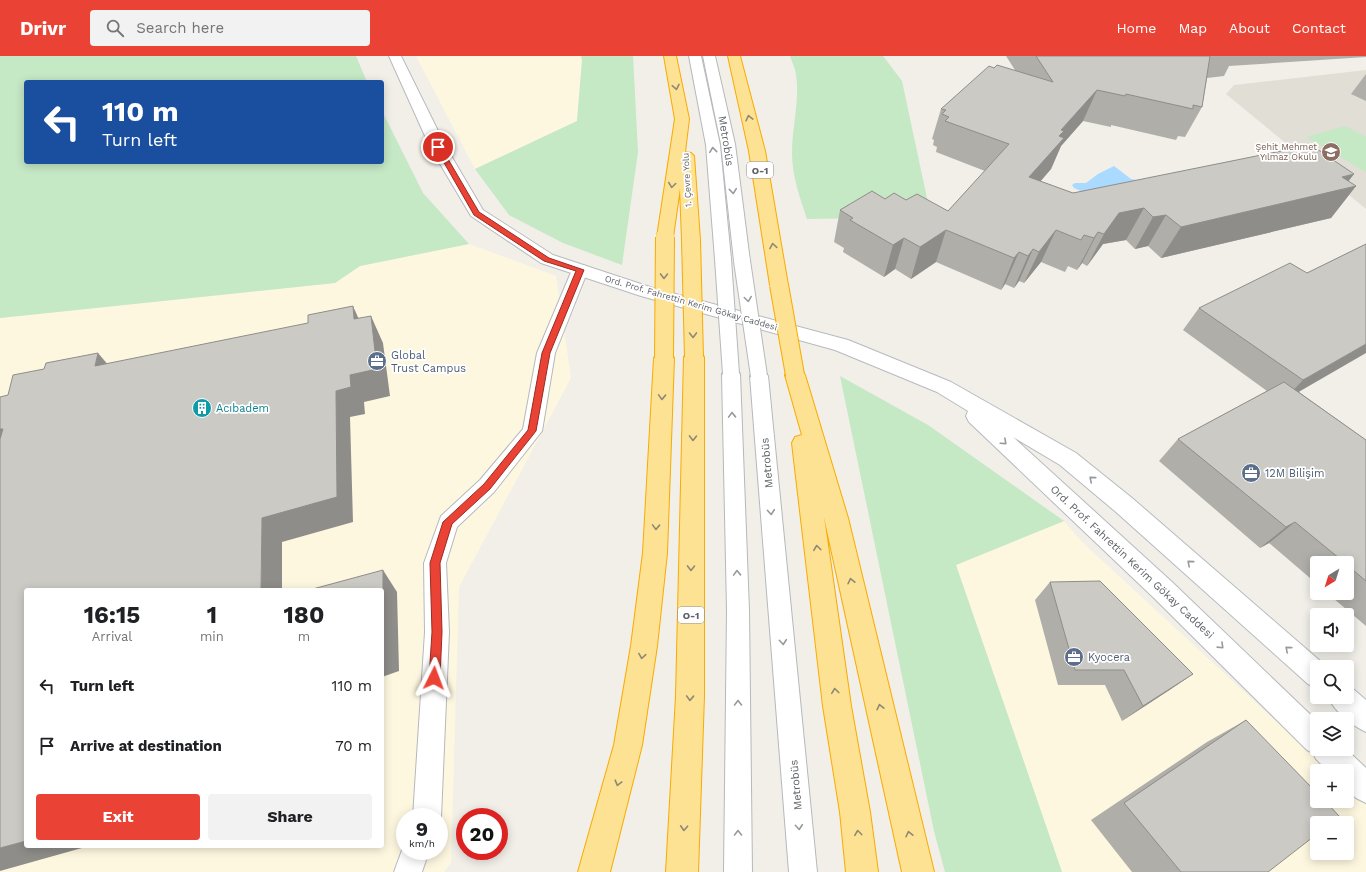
<!DOCTYPE html>
<html lang="en">
<head>
<meta charset="utf-8">
<style>
	body { margin:0; font-family:"Work Sans",sans-serif; background:#f2f2f2; color:#202124; height:100vh; display:flex; flex-direction:column; font-size:15px; white-space:nowrap }
	* { box-sizing:border-box; margin:0 }
	p { font-size:13px; color:#757577 }
	.icon { flex:none; width:22px; height:22px; fill:none; stroke:currentColor; stroke-width:2; stroke-linecap:round; stroke-linejoin:round }
	.map { position:relative; flex:1; overflow:hidden }
	.side { position:absolute; left:24px; top:532px; width:360px; height:260px; display:flex; flex-direction:column; background:#fff; border-radius:4px; box-shadow:0 2px 10px #0003 }
	.side>* { flex:none }
	.top-card { position:absolute; left:24px; top:24px; width:360px; height:84px; border-radius:4px; box-shadow:0 2px 10px #0003; background:#1a4fa0; color:#fff; overflow:hidden }
	.needle { width:26px; rotate:218deg }
	.tools { position:absolute; left:1310px; top:500px; display:grid; gap:8px }
	.tools a { display:grid; place-items:center; width:44px; height:44px; border-radius:4px; background:#fff; box-shadow:0 2px 10px #0003; font-size:20px }
	.speed { position:absolute; left:396px; top:752px; display:flex; gap:8px; font-size:20px; font-weight:700; text-align:center }
	.speed>* { display:grid; place-content:center; width:52px; height:52px; border-radius:50%; background:#fff; box-shadow:0 2px 10px #0003; line-height:1 }
	.speed small { font-size:10px; font-weight:400 }
	.speed .limit { border:6px solid #d22; background:#fff; color:#111 }
	.pin { position:absolute; display:grid; place-items:center; width:34px; height:34px; color:#fff; margin:-17px; border:2px solid #fff; border-radius:50%; box-shadow:0 1px 4px #0007 }
	.me { position:absolute; width:44px; margin:-22px; rotate:3deg; stroke-linejoin:round; filter:drop-shadow(0 0 3px #0008) }
	.turn { display:flex; align-items:center; gap:14px; height:84px; padding:0 12px; font-size:18px }
	.turn .icon { width:52px; height:52px; stroke-width:2.5 }
	.turn b { display:block; font-size:28px; line-height:34px }
	.eta { display:flex; justify-content:space-evenly; align-items:center; height:68px; text-align:center }
	.eta b { font-size:24px; font-weight:700; line-height:28px }
	.cta { display:flex; gap:8px; margin-top:auto; padding:8px 12px }
	.cta a { flex:1; height:46px; border-radius:4px; background:#ea4335; color:#fff; font-size:16px; font-weight:700; line-height:46px; text-align:center }
	.cta a+a { background:#f2f2f2; color:#202124 }
	ul { padding:0; list-style:none }
	li { display:flex; align-items:center; gap:12px; height:60px; padding:0 12px }
	li div { flex:1 }
	li b { display:block; font-size:15px }
	li em { font-style:normal }
	header { display:flex; align-items:center; gap:24px; box-sizing:border-box; height:56px; padding:0 20px; background:#ea4335; color:#fff }
	header strong { font-size:19px }
	nav { display:flex; gap:22px; margin-inline-start:auto; font-size:14px }
	.search { width:280px; height:36px; background:#f2f2f2; display:flex; align-items:center; gap:10px; box-sizing:border-box; padding:0 14px; border-radius:4px; color:#757577; font-size:15px }
	.map>svg:first-child { display:block }
	.commercial { fill:#fef7e0; fill-rule:evenodd }
	.education { fill:#e1ded6 }
	.green { fill:#c5e8c5 }
	.water { fill:#aadaff }
	.lines { fill:none; stroke-linecap:round; stroke-linejoin:round }
	.lane-casing { stroke:#b5b8bc; stroke-width:2 }
	.secondary-casing { stroke:#b6babf; stroke-width:2 }
	.highway-casing { stroke:#f9ab00; stroke-width:2 }
	.lane { fill:#fff; fill-rule:evenodd }
	.secondary { fill:#fff; fill-rule:evenodd }
	.highway { fill:#fde293; fill-rule:evenodd }
	.lane-bridge-casing { stroke:#b5b8bc; stroke-width:18; stroke-linecap:butt }
	.highway-bridge-casing { stroke:#f9ab00; stroke-width:20; stroke-linecap:butt }
	.lane-bridge { stroke:#fff; stroke-width:16 }
	.highway-bridge { stroke:#fde293; stroke-width:18 }
	.wall { fill:#afaea9 }
	.shaded-wall { fill:#8f8d8a }
	.building { fill:#cccac5; stroke:#8f8d8a }
	.oneway { stroke:#8e8975 }
	.oneway2 { stroke:#979a9d }
	.route { fill:#ea4335; stroke:#982c22 }
	.labels { text-anchor:middle; dominant-baseline:central; stroke-width:3.5; stroke-linejoin:round; paint-order:stroke }
	.far-education-label { font-size:9px; fill:#785e54; stroke:#fff; text-anchor:end }
	.far-street-label { font-size:9px; fill:#5f6368; stroke:#fff }
	.shield { fill:#fff; stroke:#8f9295; stroke-width:1 }
	.shield-label { font-size:10px; font-weight:bold; fill:#5f6368 }
	.street-label { font-size:11px; fill:#5f6368; stroke:#fff }
	.service-label { font-size:11px; fill:#4e5e75; stroke:#fff; text-anchor:start }
	.culture-label { font-size:11px; fill:#0d838f; stroke:#fff; text-anchor:start }
</style>
</head>
<body>
<header>
<strong>Drivr</strong>
<div class="search"><svg class="icon" aria-label="search" viewBox="0 0 24 24"><circle cx="10" cy="10" r="6"/><path d="M15 15l6 6"/></svg>Search here</div>
<nav><a>Home</a><a>Map</a><a>About</a><a>Contact</a></nav>
</header>
<div class="map">
<svg width="1366" height="816" viewBox="0 0 1366 816">
	<rect width="100%" height="100%" fill="#f1efe8"/>
	<g class="commercial">
		<path d="M416 0H581L582 4 577 65 475 113Z"/>
		<path d="M469 188 556 220 571 322 459 531 451 807 444 816H0V262L335 227 360 210ZM26 534H382V790H26ZM405 761H439V795H405Z"/>
		<path d="M1064 465 1082 486 1330 715H1317V745H1347V731L1366 748V816H1062L956 509ZM1317 767H1347V797H1317Z"/>
	</g>
	<path class="education" d="M1366 14V153L1226 38 1234 29Z"/>
	<g class="green">
		<path d="M0 0H356L367 26H26V106H382V55L423 137 469 188 360 210 335 227 0 262Z"/>
		<path d="M581 0H633L638 96 622 209 563 187 509 159 475 113 577 65 582 4Z"/>
		<path d="M790 0H883L902 25 931 161 807 163C800 142 792 120 792 97 792 71 800 44 796 18 795 12 792 6 790 0Z"/>
		<path d="M1345 70 1366 81V116L1306 81Z"/>
		<path d="M840 320 928 369 1064 465 956 509 1062 816H945L934 775Z"/>
	</g>
	<path class="water" d="M1114 110 1131 123 1137 124 1083 136 1074 132 1072 129 1075 127H1086L1098 118Z"/>
	<g class="lines">
		<defs>
			<g id="lane">
				<path d="M689 0H701L720 89 731 203 729 207 723 208 717 207 715 203 706 89Z"/>
				<path d="M703 0H715L735 88 750 205 748 209 742 210 736 209 734 205 721 88Z"/>
				<path d="M580 209 586 210 588 214 555 297 542 375 494 436 457 471 446 507 449 576 441 761 439 765V761H413L425 576 424 507 441 460 480 424 523 373 537 297 572 214 574 210Z"/>
				<path d="M731 311 737 313 740 318 749 554 752 816H724L727 554 722 318 725 313Z"/>
				<path d="M759 313 765 315 768 320 817 816H789L750 320 753 315Z"/>
				<path d="M405 786V795H429L422 816H394Z"/>
			</g>
			<g id="secondary">
				<path d="M389 0H401L446 91 483 154 553 199 653 232 848 284 951 326 1076 397 1132 442 1326 610 1327 611H1317V632L1308 628 1116 456 1060 409 1013 381 1172 526 1317 665V693H1346L1366 712V747L1356 742 1347 734V715H1328L1316 703 1313 697 1307 694 1154 542 969 366 966 360 968 355 937 336 835 294 641 240 541 207 471 160 430 91Z"/>
				<path d="M1347 630 1352 632 1366 644V676C1351 669 1335 656 1328 641H1347Z"/>
			</g>
			<g id="highway">
				<path d="M664 0H676L689 63 685 96 691 97 694 100 700 184 697 188 691 189 685 188 682 184 680 132 673 181 671 185 665 186 659 185 657 181 675 63Z"/>
				<path d="M728 0H740L765 95 788 229 785 233 779 235 773 233 770 229 749 95Z"/>
				<path d="M694 294 701 296 704 301V640L698 816H666L676 640 684 301 687 296Z"/>
				<path d="M664 295 671 297 674 302 667 497 657 590 642 689 610 816H578L614 689 631 590 643 497 654 302 657 297Z"/>
				<path d="M795 312 802 314 805 319 848 462 934 816H902L824 461 851 650 870 756 878 816H846L840 756 823 650 792 387 795 381 802 379 785 319 788 314Z"/>
			</g>
		</defs>
		<use href="#lane" class="lane-casing"/>
		<use href="#secondary" class="secondary-casing"/>
		<use href="#highway" class="highway-casing"/>
		<use href="#lane" class="lane"/>
		<use href="#secondary" class="secondary"/>
		<use href="#highway" class="highway"/>
		<defs>
			<g id="lane-bridge">
				<path d="M723 203 731 318"/>
				<path d="M742 205 759 320"/>
			</g>
			<g id="highway-bridge">
				<path d="M691 184 694 301"/>
				<path d="M779 229 795 319"/>
				<path d="M664 302 665 181"/>
			</g>
		</defs>
		<use href="#lane-bridge" class="lane-bridge-casing"/>
		<use href="#highway-bridge" class="highway-bridge-casing"/>
		<use href="#lane-bridge" class="lane-bridge"/>
		<use href="#highway-bridge" class="highway-bridge"/>
	</g>
	<g class="wall">
		<path d="M1006 0H1366V1L1229 10 1224 20 1207 22 1202 51 1185 81 1178 80 1176 84 1111 69V71L1083 65 1061 90 1051 113 1040 125 1073 137 1348 125 1356 130 1331 162 1161 202 1148 190 1135 193 1126 184 1103 188 1087 210 1082 207 1077 214 1068 210 1065 216 1041 206 1024 227 1019 225 1014 232 1005 228 1001 234 936 206 911 223 895 213 884 221 843 196 844 192 834 186 840 154 885 143 906 144 948 155 985 115 936 96 937 91 933 89 934 84 932 83 941 53 994 12 1015 14Z"/>
		<path d="M1366 18V45L1351 38Z"/>
		<path d="M1366 188 1299 336 1366 384V570L1327 537H1347V507H1317V528L1269 487 1260 492 1159 405 1178 383 1267 335 1183 274 1199 252 1307 217Z"/>
		<path d="M1050 526 1193 618 1171 633 1122 665 1105 629H1058L1035 544Z"/>
		<path d="M1246 664 1268 816H1132L1091 764 1207 686Z"/>
	</g>
	<g class="shaded-wall">
		<path d="M1097 34 1083 65 1061 90 1051 113 1017 153 1029 121 1061 74Z"/>
		<path d="M1354 118 1342 134 1356 130 1331 162 1161 202 1181 171 1342 121Z"/>
		<path d="M1144 152 1126 184 1103 188 1087 210 1104 178 1119 157Z"/>
		<path d="M1166 159 1148 190 1135 193 1153 161Z"/>
		<path d="M946 174 936 206 911 223 920 191Z"/>
		<path d="M1056 174 1041 206 1024 227 1039 196Z"/>
		<path d="M1098 176 1082 207 1077 214 1094 182Z"/>
		<path d="M904 182 895 213 884 221 893 189Z"/>
		<path d="M1033 193 1019 225 1014 232 1028 200Z"/>
		<path d="M1019 196 1005 228 1001 234 1014 202Z"/>
		<path d="M353 250 365 277 354 263Z"/>
		<path d="M371 260 383 287 390 340 364 346 365 358 350 361 353 466 282 486V534H261L262 462 336 335Z"/>
		<path d="M1366 288V297L1283 345 1303 324Z"/>
		<path d="M98 297 121 324 95 310Z"/>
		<path d="M0 373H3L0 395Z"/>
		<path d="M1295 466 1269 487 1260 492 1286 471Z"/>
		<path d="M383 514 397 536 399 615 382 621Z"/>
		<path d="M1193 618 1171 633 1122 665 1143 650Z"/>
		<path d="M26 785V790H89L0 815V792Z"/>
	</g>
	<g class="building">
		<path d="M1036 0H1210L1202 51 1193 49V53L1126 38 1125 40 1097 34 1061 74 1064 75 1059 80 1064 82 1029 121 1073 137 1311 89 1354 118 1342 121 1356 130 1181 171 1166 159 1153 161 1144 152 1119 157 1104 178 1098 176 1094 182 1084 179 1081 184 1056 174 1039 196 1033 193 1028 200 1019 196 1014 202 946 174 920 191 904 182 893 189 850 164 853 162 840 154 872 135 885 143 894 137 906 144 917 138 948 155 1009 88 945 65 949 61 942 58 946 54 941 53 989 10 994 12 997 9 1053 26Z"/>
		<path d="M1366 188V288L1303 324 1199 252 1290 207 1307 217Z"/>
		<path d="M353 250 354 263 371 260 377 313 350 319 351 331 336 335 337 441 262 462 261 534H26V785L0 792V383L3 373H0V341L8 339 13 319 44 313 46 307 98 297 95 310 308 267V259Z"/>
		<path d="M1284 326 1366 384V525L1347 509V507H1345L1295 466 1286 471 1178 383Z"/>
		<path d="M383 514V595H382V534H309Z"/>
		<path d="M1100 525 1193 618 1143 650 1124 614H1075L1050 526Z"/>
		<path d="M1246 664 1317 737V745H1325L1340 761 1331 767H1317V778L1268 816H1181L1124 747Z"/>
	</g>
	<defs><path id="oneway-chevron" d="M-2-3.5L2.5 0L-2 3.5" fill="none" stroke-width="1.6" stroke-linecap="round" stroke-linejoin="round"/></defs>
	<g class="oneway">
		<use href="#oneway-chevron" transform="translate(676 31) rotate(79)"/>
		<use href="#oneway-chevron" transform="translate(749 62) rotate(-104)"/>
		<use href="#oneway-chevron" transform="translate(672 129) rotate(98)"/>
		<use href="#oneway-chevron" transform="translate(773 190) rotate(-99)"/>
		<use href="#oneway-chevron" transform="translate(664 220) rotate(91)"/>
		<use href="#oneway-chevron" transform="translate(693 279) rotate(89)"/>
		<use href="#oneway-chevron" transform="translate(662 341) rotate(92)"/>
		<use href="#oneway-chevron" transform="translate(693 382) rotate(91)"/>
		<use href="#oneway-chevron" transform="translate(656 471) rotate(92)"/>
		<use href="#oneway-chevron" transform="translate(817 492) rotate(-97)"/>
		<use href="#oneway-chevron" transform="translate(691 512) rotate(91)"/>
		<use href="#oneway-chevron" transform="translate(851 525) rotate(-103)"/>
		<use href="#oneway-chevron" transform="translate(642 600) rotate(99)"/>
		<use href="#oneway-chevron" transform="translate(835 635) rotate(-97)"/>
		<use href="#oneway-chevron" transform="translate(690 642) rotate(92)"/>
		<use href="#oneway-chevron" transform="translate(880 651) rotate(-103)"/>
		<use href="#oneway-chevron" transform="translate(618 727) rotate(105)"/>
		<use href="#oneway-chevron" transform="translate(684 772) rotate(93)"/>
		<use href="#oneway-chevron" transform="translate(858 777) rotate(-97)"/>
		<use href="#oneway-chevron" transform="translate(909 778) rotate(-103)"/>
	</g>
	<g class="oneway2">
		<use href="#oneway-chevron" transform="translate(713 94) rotate(-96)"/>
		<use href="#oneway-chevron" transform="translate(733 135) rotate(84)"/>
		<use href="#oneway-chevron" transform="translate(748 243) rotate(82)"/>
		<use href="#oneway-chevron" transform="translate(732 359) rotate(-92)"/>
		<use href="#oneway-chevron" transform="translate(1004 386) rotate(42)"/>
		<use href="#oneway-chevron" transform="translate(1092 423) rotate(-140)"/>
		<use href="#oneway-chevron" transform="translate(771 456) rotate(85)"/>
		<use href="#oneway-chevron" transform="translate(1190 507) rotate(-139)"/>
		<use href="#oneway-chevron" transform="translate(737 517) rotate(-92)"/>
		<use href="#oneway-chevron" transform="translate(783 586) rotate(85)"/>
		<use href="#oneway-chevron" transform="translate(1221 590) rotate(44)"/>
		<use href="#oneway-chevron" transform="translate(1288 593) rotate(-139)"/>
		<use href="#oneway-chevron" transform="translate(738 647) rotate(-90)"/>
		<use href="#oneway-chevron" transform="translate(799 771) rotate(85)"/>
		<use href="#oneway-chevron" transform="translate(738 777) rotate(-90)"/>
	</g>
	<path class="route" d="M436 89 441 91 479 156 549 202 584 214 550 297 536 375 490 433 452 468 440 507 442 576 440 622 438 625 434 627 430 625 429 622 432 576 430 507 443 466 484 428 528 374 542 297 576 215 544 205 474 159 435 91Z"/>
	<defs>
		<symbol id="school-disc" viewBox="-11 -11 22 22"><circle r="9.5" fill="#8d6e63" stroke="#fff"/><path d="M0-5L7-2L0 1L-7-2ZM-4 1L0 2.5L4 1V4Q0 6-4 4Z" fill="#fff"/></symbol>
		<symbol id="office-disc" viewBox="-11 -11 22 22"><circle r="9.5" fill="#5c6f8a" stroke="#fff"/><path d="M-6-3h4V-5.5h4V-3h4V5H-6ZM-1-4.5V-3h2v-1.5ZM-6 0V1H6V0Z" fill="#fff"/></symbol>
		<symbol id="building-disc" viewBox="-11 -11 22 22"><circle r="9.5" fill="#0f9aa8" stroke="#fff"/><path d="M-4-6H4V6H1V3H-1V6H-4ZM-2.5-4.3h1.7v1.8h-1.7ZM.8-4.3h1.7v1.8H.8ZM-2.5-1h1.7V.8h-1.7ZM.8-1h1.7V.8H.8Z" fill="#fff"/></symbol>
	</defs>
	<g fill-rule="evenodd">
		<use href="#school-disc" x="1320" y="85" width="22" height="22"/>
		<use href="#office-disc" x="366" y="294" width="22" height="22"/>
		<use href="#building-disc" x="191" y="341" width="22" height="22"/>
		<use href="#office-disc" x="1240" y="406" width="22" height="22"/>
		<use href="#office-disc" x="1063" y="590" width="22" height="22"/>
	</g>
	<g class="labels">
		<g class="far-education-label">
			<text x="1317" y="91">Şehit Mehmet<tspan x="1317" dy="10">Yılmaz Okulu</tspan></text>
		</g>
		<g class="far-street-label">
			<text transform="translate(687 124) rotate(-93)">1. Çevre Yolu</text>
			<text transform="translate(691 247) rotate(16)">Ord. Prof. Fahrettin Kerim Gökay Caddesi</text>
		</g>
		<g class="shield">
			<rect x="747" y="106" width="26" height="16" rx="3"/>
			<rect x="678" y="551" width="26" height="16" rx="3"/>
		</g>
		<g class="shield-label">
			<text x="760" y="114">O-1</text>
			<text x="691" y="559">O-1</text>
		</g>
		<g class="street-label">
			<text transform="translate(726 85) rotate(81)">Metrobüs</text>
			<text transform="translate(767 407) rotate(-95)">Metrobüs</text>
			<text transform="translate(1132 506) rotate(43)">Ord. Prof. Fahrettin Kerim Gökay Caddesi</text>
			<text transform="translate(796 729) rotate(-95)">Metrobüs</text>
		</g>
		<g class="service-label">
			<text x="391" y="299">Global<tspan x="391" dy="13">Trust Campus</tspan></text>
			<text x="1265" y="417">12M Bilişim</text>
			<text x="1088" y="601">Kyocera</text>
		</g>
		<g class="culture-label">
			<text x="216" y="352">Acıbadem</text>
		</g>
	</g>
</svg>
<div class="tools">
<a><svg class="needle" viewBox="-14 -14 28 28"><path d="M0-13l5 13h-10z" fill="#e53935"/><path d="M0 13l5-13h-10z" fill="#757577"/></svg></a>
<a><svg class="icon" aria-label="sound" viewBox="0 0 24 24"><path d="M4 9h4l5-4v14l-5-4H4zM17 9q2 3 0 6"/></svg></a>
<a><svg class="icon" aria-label="search" viewBox="0 0 24 24"><circle cx="10" cy="10" r="6"/><path d="M15 15l6 6"/></svg></a>
<a><svg class="icon" aria-label="layers" viewBox="0 0 24 24"><path d="M12 4l9 5-9 5-9-5zM3 14l9 5 9-5"/></svg></a>
<a>+</a>
<a>−</a>
</div>
<div class="speed"><div>9<small>km/h</small></div><div class="limit">20</div></div>
<div class="pin" style="left:438px;top:91px;background:#d93025"><svg class="icon" aria-label="arrive" viewBox="0 0 24 24"><path d="M6 21V4h12l-3 4 3 4H6"/></svg></div>
<svg class="me" style="left:434px;top:622px" viewBox="-20 -20 40 40"><path d="M0-17L14 15 0 8-14 15z" fill="#ea4335" stroke="#fff" stroke-width="4"/></svg>
<div class="top-card">
<div class="turn"><svg class="icon" aria-label="left" viewBox="0 0 24 24"><path d="M17 20v-9H6M10 6l-5 5 5 5"/></svg><div><b>110 m</b>Turn left</div></div>
</div>
<section class="side">
<div class="eta">
<div><b>16:15</b><p>Arrival</p></div>
<div><b>1</b><p>min</p></div>
<div><b>180</b><p>m</p></div>
</div>
<ul>
<li><svg class="icon" aria-label="left" viewBox="0 0 24 24"><path d="M17 20v-9H6M10 6l-5 5 5 5"/></svg><div><b>Turn left</b></div><em>110 m</em></li>
<li><svg class="icon" aria-label="arrive" viewBox="0 0 24 24"><path d="M6 21V4h12l-3 4 3 4H6"/></svg><div><b>Arrive at destination</b></div><em>70 m</em></li>
</ul>
<div class="cta"><a>Exit</a><a>Share</a></div>
</section>
</div>
</body>
</html>
